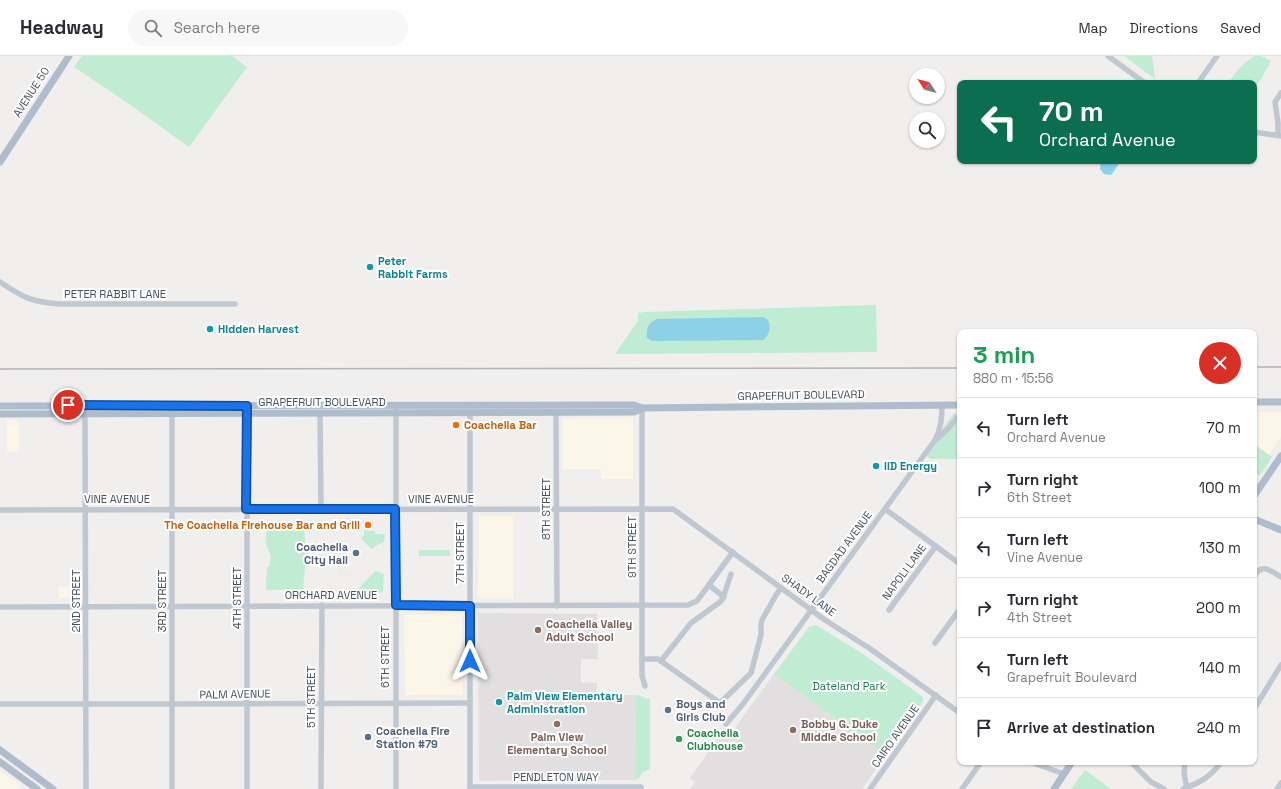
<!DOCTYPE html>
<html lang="en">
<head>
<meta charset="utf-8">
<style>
	body { margin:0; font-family:"Space Grotesk",sans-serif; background:#f7f7f7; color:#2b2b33; height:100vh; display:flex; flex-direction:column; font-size:15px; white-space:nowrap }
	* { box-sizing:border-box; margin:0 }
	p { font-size:13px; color:#7c7c81 }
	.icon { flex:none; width:22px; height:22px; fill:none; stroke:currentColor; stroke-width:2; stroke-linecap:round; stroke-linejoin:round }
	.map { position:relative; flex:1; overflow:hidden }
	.panel { position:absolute; left:957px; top:273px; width:300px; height:436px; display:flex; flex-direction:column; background:#fff; border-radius:8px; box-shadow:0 1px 3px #0004 }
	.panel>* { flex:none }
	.guide { position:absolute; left:957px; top:24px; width:300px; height:84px; border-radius:8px; box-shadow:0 1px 3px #0004; background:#0b6e4f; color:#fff; overflow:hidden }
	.needle { width:26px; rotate:306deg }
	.controls { position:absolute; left:909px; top:12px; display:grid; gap:8px }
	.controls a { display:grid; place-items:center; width:36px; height:36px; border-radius:50%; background:#fff; box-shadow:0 1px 3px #0004; font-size:20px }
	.pin { position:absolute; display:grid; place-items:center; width:34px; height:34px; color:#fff; margin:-17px; border:2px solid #fff; border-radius:50%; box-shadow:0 1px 4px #0007 }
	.me { position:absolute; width:44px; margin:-22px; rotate:0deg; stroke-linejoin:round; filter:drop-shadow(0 0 3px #0008) }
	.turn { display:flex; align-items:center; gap:14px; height:84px; padding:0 16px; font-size:18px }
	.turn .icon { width:52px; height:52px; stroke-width:2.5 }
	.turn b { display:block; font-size:28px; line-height:34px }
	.round { display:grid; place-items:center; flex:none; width:42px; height:42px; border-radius:21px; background:#f7f7f7 }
	.headline { display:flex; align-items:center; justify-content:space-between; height:68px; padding:0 16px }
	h1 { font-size:24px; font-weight:700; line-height:30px; color:#1e9e55 }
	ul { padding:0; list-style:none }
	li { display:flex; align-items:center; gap:12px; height:60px; padding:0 16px; border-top:1px solid #e1e1e2 }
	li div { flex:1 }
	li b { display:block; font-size:15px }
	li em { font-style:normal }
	header { display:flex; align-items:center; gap:24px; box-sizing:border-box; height:56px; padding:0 20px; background:#fff; border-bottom:1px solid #e1e1e2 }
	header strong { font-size:19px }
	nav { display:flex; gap:22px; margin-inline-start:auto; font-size:14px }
	.search { width:280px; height:36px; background:#f7f7f7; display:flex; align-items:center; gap:10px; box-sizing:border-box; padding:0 14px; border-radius:22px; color:#7c7c81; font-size:15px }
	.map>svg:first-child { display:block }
	.commercial { fill:#fbf6e8 }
	.education { fill:#e2dfe0 }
	.green { fill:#bfecd2 }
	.sand { fill:#f1ece0 }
	.water { fill:#8ed1e7 }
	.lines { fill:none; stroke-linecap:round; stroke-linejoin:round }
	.minor { stroke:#bfc8d0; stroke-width:5.5 }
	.major { stroke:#afbccc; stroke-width:7 }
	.rail { stroke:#b1b3b8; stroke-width:1.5 }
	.route-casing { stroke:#114b97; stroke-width:10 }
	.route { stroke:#1a73e8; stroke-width:7 }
	.culture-dot { fill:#0f9aa8; stroke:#fff; stroke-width:1.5 }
	.food-dot { fill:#e8710a; stroke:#fff; stroke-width:1.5 }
	.service-dot { fill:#5c6f8a; stroke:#fff; stroke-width:1.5 }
	.education-dot { fill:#8d6e63; stroke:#fff; stroke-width:1.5 }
	.leisure-dot { fill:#2e9e5b; stroke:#fff; stroke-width:1.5 }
	.labels { text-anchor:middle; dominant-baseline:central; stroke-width:4; stroke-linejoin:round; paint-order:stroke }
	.street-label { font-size:11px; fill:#47515b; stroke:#fff }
	.culture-label { font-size:11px; font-weight:bold; fill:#0d838f; stroke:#fff; text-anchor:start }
	.food-label { font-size:11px; font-weight:bold; fill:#c56008; stroke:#fff; text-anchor:start }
	.service-label { font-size:11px; font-weight:bold; fill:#4e5e75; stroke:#fff; text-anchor:start }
	.education-label { font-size:11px; font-weight:bold; fill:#785e54; stroke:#fff; text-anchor:start }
	.park-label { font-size:11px; fill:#1c784e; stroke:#fff }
	.leisure-label { font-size:11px; font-weight:bold; fill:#27864d; stroke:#fff; text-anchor:start }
</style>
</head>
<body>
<header>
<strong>Headway</strong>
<div class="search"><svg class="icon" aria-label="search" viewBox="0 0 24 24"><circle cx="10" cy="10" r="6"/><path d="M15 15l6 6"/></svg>Search here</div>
<nav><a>Map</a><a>Directions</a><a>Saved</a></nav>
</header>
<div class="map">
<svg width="1281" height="733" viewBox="0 0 1281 733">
	<rect width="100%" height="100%" fill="#f1eeee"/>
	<g class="commercial">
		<path d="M1258 356H1281V381L1269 399 1254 388V375Z"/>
		<path d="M633 362V423H601V413H563V363Z"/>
		<rect x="7" y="364" width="12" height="32"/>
		<path d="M479 460H513V542H480L478 540Z"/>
		<path d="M78 530V542H59L58 531Z"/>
		<path d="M462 558 463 639H405L404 559Z"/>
		<path d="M0 715 21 730 19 733H0Z"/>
	</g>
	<g class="education">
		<path d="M478 557 597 558 598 603H581V626L597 627V639H636L635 724 479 725Z"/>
		<path d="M774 618 886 699 862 733H690L695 726 690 722 721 678 724 681 733 676 737 669Z"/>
	</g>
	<g class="green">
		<path d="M82 0H232L247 11 189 91 132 50 74 11Z"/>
		<path d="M1124 0H1152L1155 23Z"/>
		<path d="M1255 0H1261L1271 5 1261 23 1255 32 1254 27H1229C1235 16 1244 6 1255 0Z"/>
		<path d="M876 249 877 296 615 298 638 265V257L645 256Z"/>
		<path d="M954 357H960V403H931L924 398Z"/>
		<path d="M1254 388 1272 401 1260 420 1254 417Z"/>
		<path d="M266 470H304L306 501 303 533 266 534 267 511H269L271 501 266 488Z"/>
		<path d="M364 474 373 475 375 476V478H385L384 486 377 489 372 493 361 483 364 479Z"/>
		<rect x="419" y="494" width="31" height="6"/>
		<path d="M375 515 384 518 383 536 357 537 358 533Z"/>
		<path d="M816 569 863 598 923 641V646L886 699 774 618 809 571Z"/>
		<path d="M636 639C641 639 644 644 650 642V713L643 716 638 723 635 724Z"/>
		<path d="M1085 714 1111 733H1071Z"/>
	</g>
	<path class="sand" d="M333 484 349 501V504L344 509 341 507 339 509 346 518 348 516 350 518 345 523 340 519 337 512 339 508 345 503 342 502 338 508V496L335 488 333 487Z"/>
	<g class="water">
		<path d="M1101 105H1121L1111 119 1104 118 1100 113Z"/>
		<path d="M763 261 768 264C771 272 770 278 763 284L652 285 647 282C646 272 648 267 657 263Z"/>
	</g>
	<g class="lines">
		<g class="minor">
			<path d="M1108 0 1145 27"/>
			<path d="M1198 27 1217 0"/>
			<path d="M1254 76 1281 80"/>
			<path d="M1278 79V67L1275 46 1281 37"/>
			<path d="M0 226C22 241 32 246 59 248H235"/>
			<path d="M396 349V733"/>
			<path d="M642 352V620L645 630"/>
			<path d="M85 357 86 733"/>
			<path d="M172 357V733"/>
			<path d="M320 357 321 452"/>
			<path d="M470 357V733"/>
			<path d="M556 357 557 550"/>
			<path d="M935 384C946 377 952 368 960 358"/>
			<path d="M885 453 960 508"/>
			<path d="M0 454 673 453 825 564 869 592 960 657"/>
			<path d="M1254 521C1261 506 1271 515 1281 521"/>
			<path d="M709 529 724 541"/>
			<path d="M0 551 688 549 697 545 733 496"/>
			<path d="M889 554 936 490"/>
			<path d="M935 587 960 553"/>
			<path d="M642 603H658L720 647 751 617 761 579V569L762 564 776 539 781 532"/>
			<path d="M661 605 691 567 720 546 723 542 731 518"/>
			<path d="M0 648H172L470 647"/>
			<path d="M1254 653 1281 609"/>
			<path d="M726 668 743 648 935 384C941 372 942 362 942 349"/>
			<path d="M1031 706 1064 718"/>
			<path d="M1185 706 1184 717 1187 733"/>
			<path d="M1132 707 1151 726 1164 733"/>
			<path d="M470 731H641V733"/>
			<path d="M247 733V353"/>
			<path d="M321 733 322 549"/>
			<path d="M870 733 936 639"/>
			<path d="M962 733 981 706"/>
			<path d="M1183 733C1199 727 1211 721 1221 706"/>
			<path d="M1277 733 1281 727"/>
		</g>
		<g class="major">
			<path d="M0 106 69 0"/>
			<path d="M1254 346H1281"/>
			<path d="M0 350 621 349H634L642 352 960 349"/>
			<path d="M0 358 634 356 642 352"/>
			<path d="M1254 440 1281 400"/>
			<path d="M1254 463 1281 474"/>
			<path d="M0 694 53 733"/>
			<path d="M0 706 37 733"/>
			<path d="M1054 733 1072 706"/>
		</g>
		<g class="rail">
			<path d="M1254 311H1281"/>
			<path d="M0 313 960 312"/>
		</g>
	</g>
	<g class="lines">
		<defs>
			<path id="route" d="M68 349 247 350 246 453H395L396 549 470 550V605"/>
		</defs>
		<use href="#route" class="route-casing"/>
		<use href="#route" class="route"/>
	</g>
	<g class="culture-dot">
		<circle cx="370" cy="211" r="4"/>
		<circle cx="210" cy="273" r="4"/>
		<circle cx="876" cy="410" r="4"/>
		<circle cx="499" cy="646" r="4"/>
	</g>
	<g class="food-dot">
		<circle cx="456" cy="369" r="4"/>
		<circle cx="368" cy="469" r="4"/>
	</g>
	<g class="service-dot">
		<circle cx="356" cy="497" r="4"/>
		<circle cx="668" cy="654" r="4"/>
		<circle cx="368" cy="681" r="4"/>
	</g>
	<g class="education-dot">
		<circle cx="538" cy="574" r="4"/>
		<circle cx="557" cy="668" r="4"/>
		<circle cx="793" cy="674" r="4"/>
	</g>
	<circle class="leisure-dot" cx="679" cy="683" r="4"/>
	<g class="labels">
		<g class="street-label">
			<text transform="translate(31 36) rotate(-57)">AVENUE 50</text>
			<text x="115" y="238">PETER RABBIT LANE</text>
			<text transform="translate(801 339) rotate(-1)">GRAPEFRUIT BOULEVARD</text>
			<text x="322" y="346">GRAPEFRUIT BOULEVARD</text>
			<text x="117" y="443">VINE AVENUE</text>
			<text x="441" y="443">VINE AVENUE</text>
			<text transform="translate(546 453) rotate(-90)">8TH STREET</text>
			<text transform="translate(632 491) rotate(-90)">9TH STREET</text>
			<text transform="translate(844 491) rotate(-54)">BAGDAD AVENUE</text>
			<text transform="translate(460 497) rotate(-90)">7TH STREET</text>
			<text transform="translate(904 516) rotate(-54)">NAPOLI LANE</text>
			<text x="331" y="539">ORCHARD AVENUE</text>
			<text transform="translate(809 539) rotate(36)">SHADY LANE</text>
			<text transform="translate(237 542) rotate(-90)">4TH STREET</text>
			<text transform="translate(76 545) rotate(-90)">2ND STREET</text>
			<text transform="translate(162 545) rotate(-90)">3RD STREET</text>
			<text transform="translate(385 601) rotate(-90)">6TH STREET</text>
			<text transform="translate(235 638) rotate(-1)">PALM AVENUE</text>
			<text transform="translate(311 641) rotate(-90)">5TH STREET</text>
			<text transform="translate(895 680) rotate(-55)">CAIRO AVENUE</text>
			<text x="556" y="721">PENDLETON WAY</text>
		</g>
		<g class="culture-label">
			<text x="378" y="205">Peter<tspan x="378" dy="13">Rabbit Farms</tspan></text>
			<text x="218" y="273">Hidden Harvest</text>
			<text x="884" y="410">IID Energy</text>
			<text x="507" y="640">Palm View Elementary<tspan x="507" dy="13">Administration</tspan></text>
		</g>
		<g class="food-label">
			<text x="464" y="369">Coachella Bar</text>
			<text x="360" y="469" text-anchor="end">The Coachella Firehouse Bar and Grill</text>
		</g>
		<g class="service-label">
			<text x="348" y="491" text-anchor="end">Coachella<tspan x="348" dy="13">City Hall</tspan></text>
			<text x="676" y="648">Boys and<tspan x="676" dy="13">Girls Club</tspan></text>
			<text x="376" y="675">Coachella Fire<tspan x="376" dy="13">Station #79</tspan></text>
		</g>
		<g class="education-label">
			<text x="546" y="568">Coachella Valley<tspan x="546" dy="13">Adult School</tspan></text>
			<text x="801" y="668">Bobby G. Duke<tspan x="801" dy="13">Middle School</tspan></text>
			<text x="557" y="681" text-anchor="middle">Palm View<tspan x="557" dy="13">Elementary School</tspan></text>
		</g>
		<g class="park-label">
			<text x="849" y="630">Dateland Park</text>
		</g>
		<g class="leisure-label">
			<text x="687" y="677">Coachella<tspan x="687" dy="13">Clubhouse</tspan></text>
		</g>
	</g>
</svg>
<div class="controls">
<a><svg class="needle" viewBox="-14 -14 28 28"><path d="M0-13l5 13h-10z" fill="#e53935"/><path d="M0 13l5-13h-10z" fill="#7c7c81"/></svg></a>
<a><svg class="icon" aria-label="search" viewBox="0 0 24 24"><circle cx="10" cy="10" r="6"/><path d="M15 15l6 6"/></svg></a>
</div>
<div class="pin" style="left:68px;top:349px;background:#d93025"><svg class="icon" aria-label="arrive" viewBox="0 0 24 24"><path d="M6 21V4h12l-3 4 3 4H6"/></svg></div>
<svg class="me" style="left:470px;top:605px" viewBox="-20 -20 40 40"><path d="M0-17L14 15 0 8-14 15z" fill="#1a73e8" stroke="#fff" stroke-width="4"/></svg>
<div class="guide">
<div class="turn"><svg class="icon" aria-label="left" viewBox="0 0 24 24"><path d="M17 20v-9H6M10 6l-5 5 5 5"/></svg><div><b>70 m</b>Orchard Avenue</div></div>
</div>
<section class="panel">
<div class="headline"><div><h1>3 min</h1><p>880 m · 15:56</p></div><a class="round" style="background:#d93025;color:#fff"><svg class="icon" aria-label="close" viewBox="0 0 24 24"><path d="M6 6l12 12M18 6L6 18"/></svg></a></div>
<ul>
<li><svg class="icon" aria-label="left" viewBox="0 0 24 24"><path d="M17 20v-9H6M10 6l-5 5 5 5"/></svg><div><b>Turn left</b><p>Orchard Avenue</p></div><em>70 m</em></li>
<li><svg class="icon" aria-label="right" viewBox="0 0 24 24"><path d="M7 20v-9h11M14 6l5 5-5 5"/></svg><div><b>Turn right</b><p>6th Street</p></div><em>100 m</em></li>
<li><svg class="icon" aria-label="left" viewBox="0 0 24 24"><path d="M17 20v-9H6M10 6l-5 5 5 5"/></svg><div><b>Turn left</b><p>Vine Avenue</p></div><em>130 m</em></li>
<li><svg class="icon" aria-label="right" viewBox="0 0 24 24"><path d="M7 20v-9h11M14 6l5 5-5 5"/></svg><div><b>Turn right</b><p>4th Street</p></div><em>200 m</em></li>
<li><svg class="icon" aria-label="left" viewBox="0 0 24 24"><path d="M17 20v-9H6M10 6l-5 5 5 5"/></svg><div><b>Turn left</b><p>Grapefruit Boulevard</p></div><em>140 m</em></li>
<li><svg class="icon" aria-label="arrive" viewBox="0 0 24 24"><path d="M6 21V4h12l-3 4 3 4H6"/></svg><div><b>Arrive at destination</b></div><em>240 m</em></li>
</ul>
</section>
</div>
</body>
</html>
